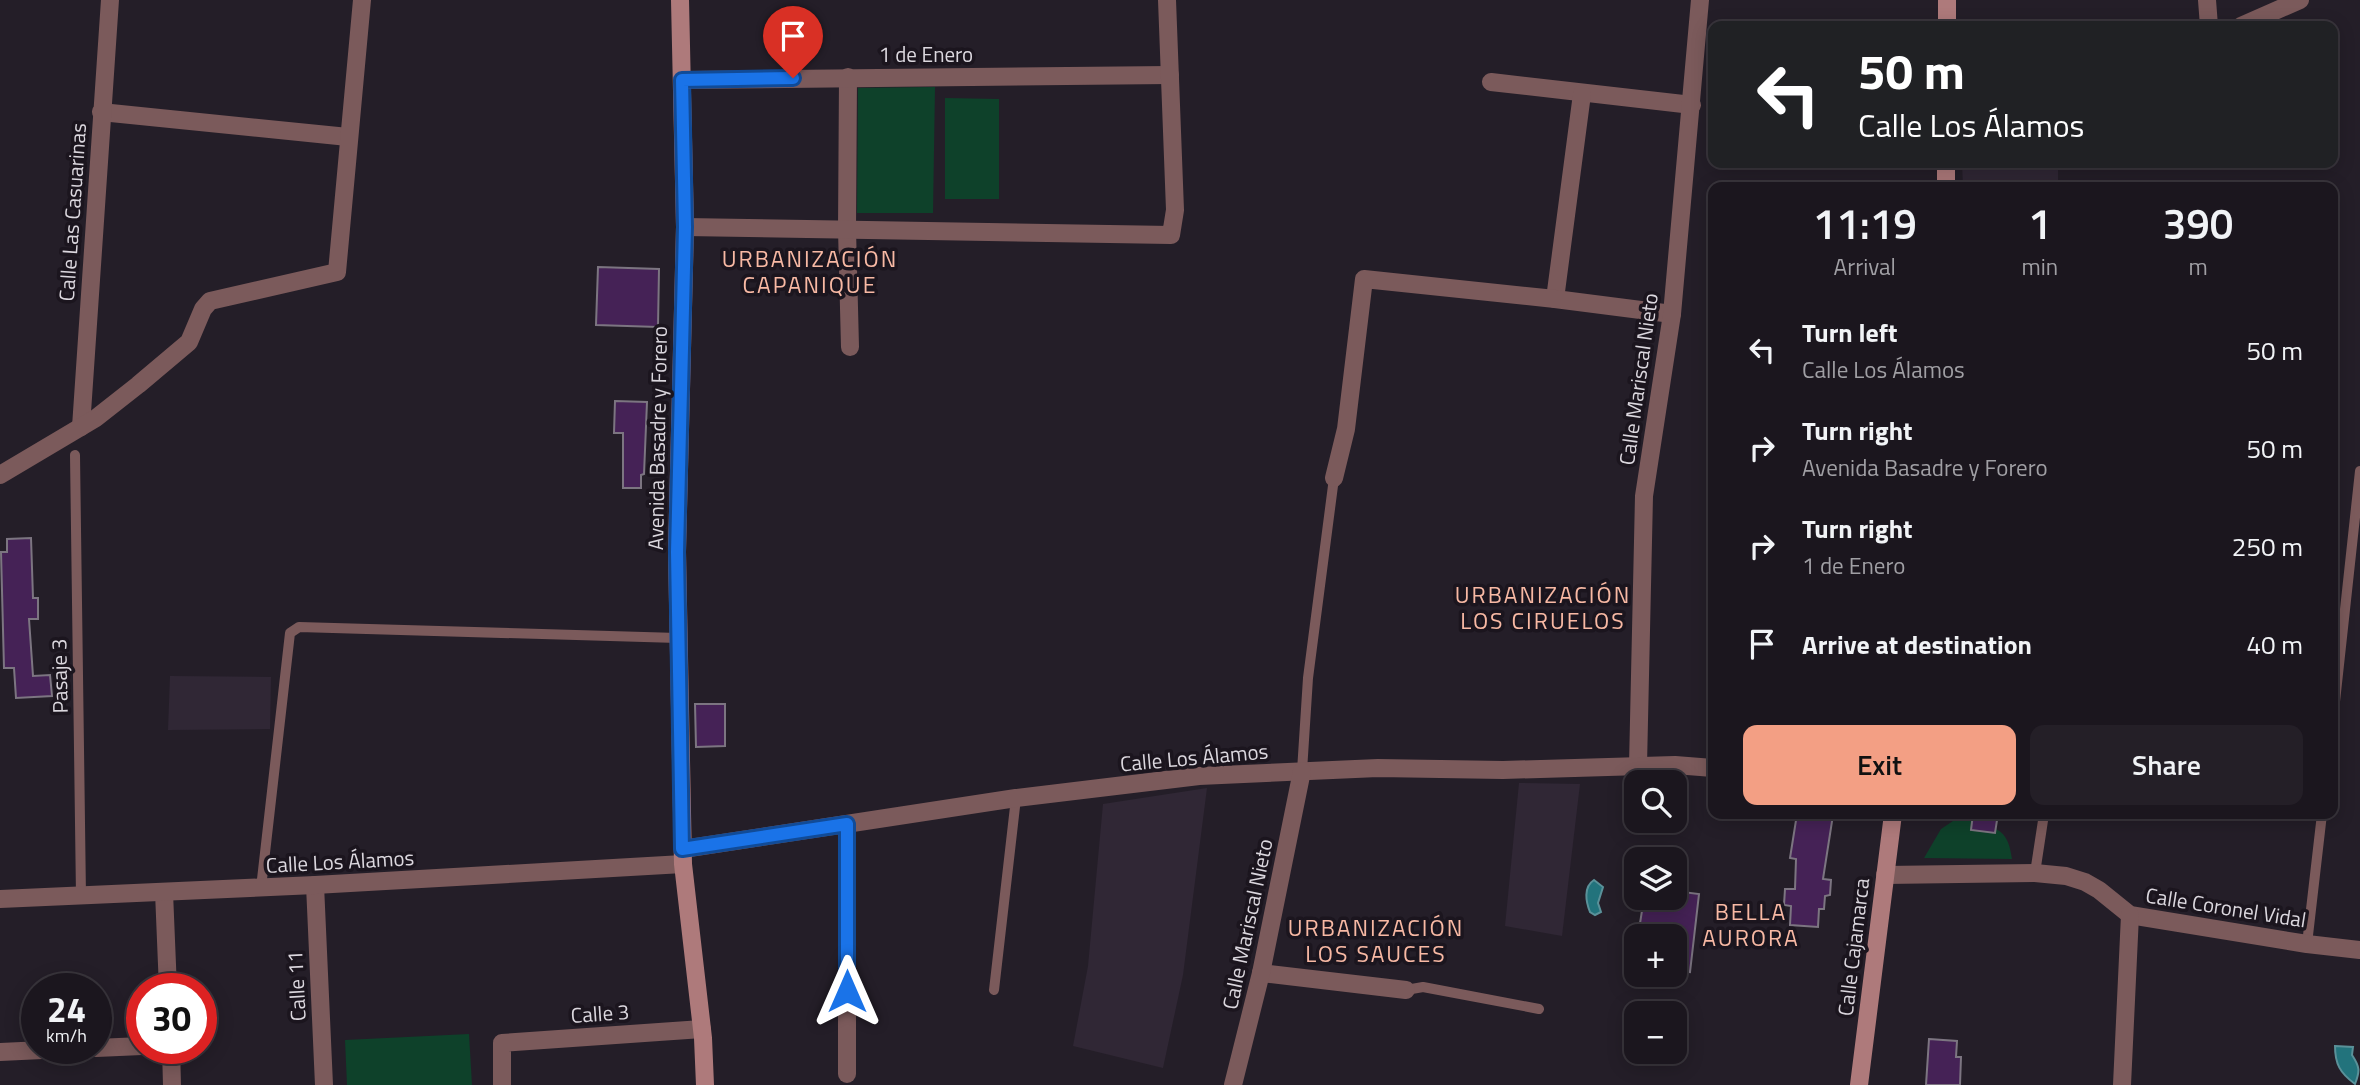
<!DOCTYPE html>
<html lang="en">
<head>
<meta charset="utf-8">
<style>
	body { margin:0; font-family:"Titillium Web",sans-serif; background:#241f27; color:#f1f3f6; height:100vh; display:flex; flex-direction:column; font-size:26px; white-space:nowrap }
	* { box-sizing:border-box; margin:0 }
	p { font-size:23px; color:#a09fa4 }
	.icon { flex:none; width:38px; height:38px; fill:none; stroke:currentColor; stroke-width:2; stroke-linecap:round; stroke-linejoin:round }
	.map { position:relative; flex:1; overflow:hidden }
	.side { position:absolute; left:1708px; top:182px; width:630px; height:637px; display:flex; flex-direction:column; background:#1b161e; border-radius:14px; box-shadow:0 4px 18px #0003,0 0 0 2px #39353c }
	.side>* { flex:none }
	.banner { position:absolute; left:1708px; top:21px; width:630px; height:147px; border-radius:14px; box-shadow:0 4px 18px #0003,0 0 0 2px #39353c; background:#202124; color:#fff; overflow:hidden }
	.tools { position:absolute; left:1624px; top:770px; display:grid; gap:14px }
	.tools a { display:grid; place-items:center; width:63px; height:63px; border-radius:14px; background:#1b161e; box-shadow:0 4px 18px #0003,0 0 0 2px #39353c; font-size:35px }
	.speed { position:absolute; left:21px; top:973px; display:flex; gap:14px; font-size:35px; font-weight:700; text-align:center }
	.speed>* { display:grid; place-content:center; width:91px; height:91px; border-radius:50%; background:#1b161e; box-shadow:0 4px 18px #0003,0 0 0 2px #39353c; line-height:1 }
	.speed small { font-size:18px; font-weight:400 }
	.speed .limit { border:10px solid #d22; background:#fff; color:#111 }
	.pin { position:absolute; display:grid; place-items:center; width:60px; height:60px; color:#fff; margin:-72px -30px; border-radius:50% 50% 50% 0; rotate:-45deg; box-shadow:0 0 7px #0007 }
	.pin .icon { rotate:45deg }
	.me { position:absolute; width:77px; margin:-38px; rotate:0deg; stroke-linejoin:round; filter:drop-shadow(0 0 5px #0008) }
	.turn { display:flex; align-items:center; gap:24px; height:147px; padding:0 35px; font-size:32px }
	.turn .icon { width:91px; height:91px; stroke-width:2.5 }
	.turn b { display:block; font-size:49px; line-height:60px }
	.eta { display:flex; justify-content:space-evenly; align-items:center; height:119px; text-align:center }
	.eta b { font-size:42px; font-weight:600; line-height:49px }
	.action { display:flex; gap:14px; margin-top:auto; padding:14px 35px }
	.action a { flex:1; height:80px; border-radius:14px; background:#f39f84; color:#111; font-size:28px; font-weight:600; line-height:80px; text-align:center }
	.action a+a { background:#241f27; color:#f1f3f6 }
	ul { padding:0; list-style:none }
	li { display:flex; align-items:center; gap:21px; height:98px; padding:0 35px }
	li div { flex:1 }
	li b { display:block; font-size:26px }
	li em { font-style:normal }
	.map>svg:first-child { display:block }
	.built { fill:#302735 }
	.green { fill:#0e412a }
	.water { fill:#22737c; stroke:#5a9199; stroke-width:2 }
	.building { fill:#452256; stroke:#7c7581; stroke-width:2 }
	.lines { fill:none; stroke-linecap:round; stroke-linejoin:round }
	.lane { stroke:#7b5a5b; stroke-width:10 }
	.street { stroke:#7b5a5b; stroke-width:18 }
	.secondary { stroke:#ae7a7b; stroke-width:18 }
	.route-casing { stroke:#114b97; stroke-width:18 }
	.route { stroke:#1a73e8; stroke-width:12 }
	.labels { text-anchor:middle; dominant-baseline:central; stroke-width:7; stroke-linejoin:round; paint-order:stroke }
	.street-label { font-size:21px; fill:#dbd7de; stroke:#1b151e }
	.neighbourhood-label { font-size:23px; letter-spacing:2px; fill:#f8b9a4; stroke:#1b151e }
</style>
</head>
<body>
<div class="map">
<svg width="2360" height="1085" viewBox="0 0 2360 1085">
	<rect width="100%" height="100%" fill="#241e28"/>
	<g class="built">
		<path d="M1962 163H2058V187H1963Z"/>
		<path d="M170 676 271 677 270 729 168 730Z"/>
		<path d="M1519 783 1580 784 1562 936 1505 926Z"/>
		<path d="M1207 788 1183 975 1163 1068 1073 1046 1088 966 1103 804Z"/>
	</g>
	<g class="green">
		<path d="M935 87 933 213H857L858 88Z"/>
		<path d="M945 98 999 99V199H945Z"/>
		<path d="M1956 819 1972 821 1995 833 1996 829C2008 835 2010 847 2012 859L1924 858 1941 829Z"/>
		<path d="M469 1034 472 1085H347L345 1040Z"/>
	</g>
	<g class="water">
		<path d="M1594 880 1603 887 1598 903 1601 912 1595 915 1590 912C1586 902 1583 887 1594 880Z"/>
		<path d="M2335 1046 2353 1047 2352 1055C2360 1067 2360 1071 2355 1084 2340 1073 2335 1064 2335 1046Z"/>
	</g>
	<g class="building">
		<path d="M598 267 659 269 658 327 596 325Z"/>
		<path d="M615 401 647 402 644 474 641 475V488H623V433H614Z"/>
		<path d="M31 538 33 598H38V619H29L33 676 50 675 52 696 16 698 14 668H4L1 552H7V539Z"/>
		<path d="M695 704H725V746L696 747Z"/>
		<path d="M1797 814 1833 815 1823 879 1831 880 1830 895 1825 896 1824 909H1819L1818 927 1790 925 1791 906 1784 905 1785 889H1795L1796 859 1790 858Z"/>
		<path d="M1973 814H1998L1995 833 1971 830Z"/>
		<path d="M1675 891 1699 894 1690 972 1675 970V936H1638L1644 898H1675Z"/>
		<path d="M1929 1039 1957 1041 1956 1057H1961L1960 1085H1926Z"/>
	</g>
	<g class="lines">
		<g class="lane">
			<path d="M75 455 81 896"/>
			<path d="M2333 720 2360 471"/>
			<path d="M1302 771 1308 678 1334 478"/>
			<path d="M2035 873 2044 814"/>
			<path d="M261 888 290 633 299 627 678 638"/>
			<path d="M2307 944 2322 814"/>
			<path d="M994 990 1016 798"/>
			<path d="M1406 990 1423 987 1539 1009"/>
		</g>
		<g class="street">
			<path d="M2207 0 2209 26"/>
			<path d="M2241 26 2300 0"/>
			<path d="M848 77 847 229 850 347"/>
			<path d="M682 80 1170 75"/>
			<path d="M1491 82 1692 105"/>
			<path d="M101 112 348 137"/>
			<path d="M685 227 1171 235 1175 210 1167 0"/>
			<path d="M1555 299 1582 94"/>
			<path d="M81 427 110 0"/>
			<path d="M0 475 96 418 138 385 189 342 203 309 210 301 337 272 362 0"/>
			<path d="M1334 478 1346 429 1364 279 1555 299 1672 314"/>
			<path d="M1638 766 1644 496 1672 314 1700 0"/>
			<path d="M847 824V1074"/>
			<path d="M683 849 1016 798 1199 776 1378 768 1503 770 1675 765 1713 768"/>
			<path d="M1885 875 2035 873 2066 876 2085 882 2099 890 2130 915 2307 944 2360 950"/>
			<path d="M315 885 324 1085"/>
			<path d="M164 892 168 989"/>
			<path d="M0 899 315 885 683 864"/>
			<path d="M1261 973 1406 990"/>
			<path d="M96 1048 142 1046"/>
			<path d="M171 1048 172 1085"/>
			<path d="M0 1052 85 1048"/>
			<path d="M502 1085V1043L702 1029"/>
			<path d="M1233 1085 1261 973 1302 771"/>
			<path d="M2122 1085 2130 915"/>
		</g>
		<g class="secondary">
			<path d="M680 0 685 227 677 552 683 864 703 1038 705 1085"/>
			<path d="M1947 0V26"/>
			<path d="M1946 187V163"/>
			<path d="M1859 1085 1893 814"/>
		</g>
	</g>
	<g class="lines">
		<defs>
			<path id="route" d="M793 78 682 80 685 227 677 552 682 849 847 824V991"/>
		</defs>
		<use href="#route" class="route-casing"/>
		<use href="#route" class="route"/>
	</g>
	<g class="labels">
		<g class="street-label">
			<text x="926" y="54">1 de Enero</text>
			<text transform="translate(72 212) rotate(-86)">Calle Las Casuarinas</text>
			<text transform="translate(1638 379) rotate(-82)">Calle Mariscal Nieto</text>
			<text transform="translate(657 438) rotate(-89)">Avenida Basadre y Forero</text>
			<text transform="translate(59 676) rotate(-91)">Pasaje 3</text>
			<text transform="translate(1194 757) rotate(-5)">Calle Los Álamos</text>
			<text transform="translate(340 861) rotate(-3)">Calle Los Álamos</text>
			<text transform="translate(2226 907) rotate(9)">Calle Coronel Vidal</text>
			<text transform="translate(1247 924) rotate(-78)">Calle Mariscal Nieto</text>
			<text transform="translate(1853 947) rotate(-83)">Calle Cajamarca</text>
			<text transform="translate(296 986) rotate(-93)">Calle 11</text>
			<text transform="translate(600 1013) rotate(-4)">Calle 3</text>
		</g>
		<g class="neighbourhood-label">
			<text x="810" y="258">URBANIZACIÓN<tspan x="810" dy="26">CAPANIQUE</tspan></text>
			<text x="1543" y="594">URBANIZACIÓN<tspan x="1543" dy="26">LOS CIRUELOS</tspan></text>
			<text x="1751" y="911">BELLA<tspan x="1751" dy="26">AURORA</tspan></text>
			<text x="1376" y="927">URBANIZACIÓN<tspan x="1376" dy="26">LOS SAUCES</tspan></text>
		</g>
	</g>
</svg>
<div class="tools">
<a><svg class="icon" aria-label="search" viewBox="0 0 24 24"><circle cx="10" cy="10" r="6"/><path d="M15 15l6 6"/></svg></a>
<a><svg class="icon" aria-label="layers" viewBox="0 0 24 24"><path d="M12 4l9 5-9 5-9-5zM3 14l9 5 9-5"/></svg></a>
<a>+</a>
<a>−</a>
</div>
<div class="speed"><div>24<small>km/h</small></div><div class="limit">30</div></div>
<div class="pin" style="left:793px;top:78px;background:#d93025"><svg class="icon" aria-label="arrive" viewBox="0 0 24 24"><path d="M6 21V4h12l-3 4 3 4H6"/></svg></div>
<svg class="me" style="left:847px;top:991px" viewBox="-20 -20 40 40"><path d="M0-17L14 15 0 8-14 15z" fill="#1a73e8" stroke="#fff" stroke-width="4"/></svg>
<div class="banner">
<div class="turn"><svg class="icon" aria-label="left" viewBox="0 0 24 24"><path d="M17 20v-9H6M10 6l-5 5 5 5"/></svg><div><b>50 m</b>Calle Los Álamos</div></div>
</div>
<section class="side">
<div class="eta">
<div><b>11:19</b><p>Arrival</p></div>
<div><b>1</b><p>min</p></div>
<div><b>390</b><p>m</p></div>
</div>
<ul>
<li><svg class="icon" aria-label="left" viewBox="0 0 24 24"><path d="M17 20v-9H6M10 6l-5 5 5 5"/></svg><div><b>Turn left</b><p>Calle Los Álamos</p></div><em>50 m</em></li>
<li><svg class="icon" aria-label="right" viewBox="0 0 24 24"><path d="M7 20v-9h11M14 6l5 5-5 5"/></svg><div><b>Turn right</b><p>Avenida Basadre y Forero</p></div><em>50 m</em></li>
<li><svg class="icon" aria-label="right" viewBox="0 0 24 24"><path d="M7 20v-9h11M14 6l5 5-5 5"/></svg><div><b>Turn right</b><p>1 de Enero</p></div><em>250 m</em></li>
<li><svg class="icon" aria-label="arrive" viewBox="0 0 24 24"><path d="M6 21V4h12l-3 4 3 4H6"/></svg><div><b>Arrive at destination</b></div><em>40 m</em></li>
</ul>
<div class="action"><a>Exit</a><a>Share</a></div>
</section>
</div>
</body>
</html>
